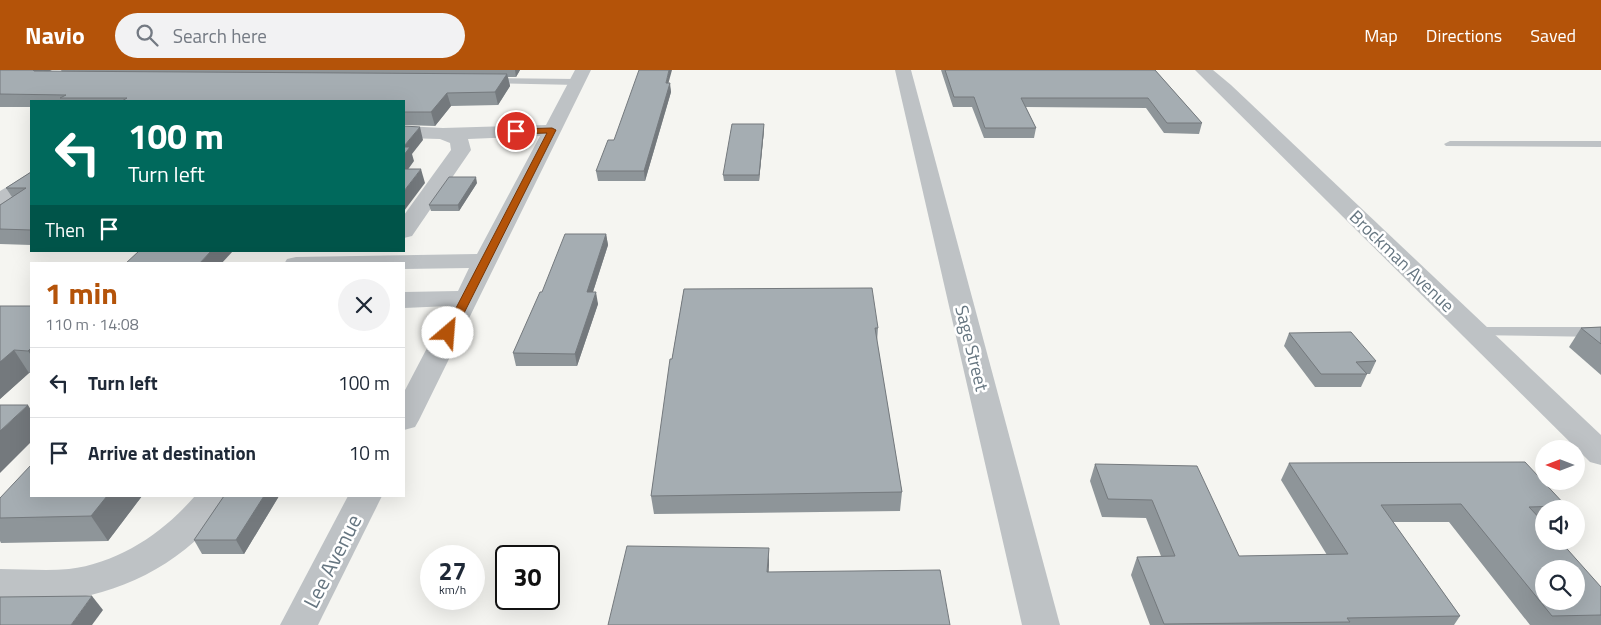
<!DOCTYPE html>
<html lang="en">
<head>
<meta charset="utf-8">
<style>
	body { margin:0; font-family:"Titillium Web",sans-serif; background:#f2f2f3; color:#1f2937; height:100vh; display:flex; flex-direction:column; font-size:19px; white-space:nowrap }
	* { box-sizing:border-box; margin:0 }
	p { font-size:16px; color:#747a83 }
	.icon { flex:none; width:28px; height:28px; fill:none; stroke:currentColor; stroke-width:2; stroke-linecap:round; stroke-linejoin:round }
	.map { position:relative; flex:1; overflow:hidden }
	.details { position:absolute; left:30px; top:192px; width:375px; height:235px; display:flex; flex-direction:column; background:#fff; border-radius:0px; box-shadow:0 5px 20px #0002 }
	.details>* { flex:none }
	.banner { position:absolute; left:30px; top:30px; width:375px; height:152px; border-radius:0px; box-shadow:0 5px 20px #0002; background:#00695c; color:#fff; overflow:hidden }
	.needle { width:32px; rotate:270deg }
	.tools { position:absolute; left:1535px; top:370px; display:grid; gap:10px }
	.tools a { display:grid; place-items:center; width:50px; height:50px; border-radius:50%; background:#fff; box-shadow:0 5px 20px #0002; font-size:25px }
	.speed { position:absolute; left:420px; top:475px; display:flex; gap:10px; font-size:25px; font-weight:700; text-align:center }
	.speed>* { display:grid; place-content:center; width:65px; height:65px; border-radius:50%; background:#fff; box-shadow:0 5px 20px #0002; line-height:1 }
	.speed small { font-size:12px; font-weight:400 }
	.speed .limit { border:2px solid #111; border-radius:8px; background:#fff; color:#111 }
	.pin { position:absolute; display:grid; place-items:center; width:42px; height:42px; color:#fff; margin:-21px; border:2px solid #fff; border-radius:50%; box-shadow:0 1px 5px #0007 }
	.me { position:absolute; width:55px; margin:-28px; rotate:27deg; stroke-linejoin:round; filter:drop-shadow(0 0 4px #0008) }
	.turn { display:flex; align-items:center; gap:18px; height:105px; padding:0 15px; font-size:22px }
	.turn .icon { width:65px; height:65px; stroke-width:2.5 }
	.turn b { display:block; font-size:35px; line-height:42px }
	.then { display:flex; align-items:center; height:48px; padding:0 15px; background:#0003; gap:10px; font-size:19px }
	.round { display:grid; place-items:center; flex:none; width:52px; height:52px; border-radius:26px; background:#f2f2f3 }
	.head { display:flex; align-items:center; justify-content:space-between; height:85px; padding:0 15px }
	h1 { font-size:30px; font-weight:700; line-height:38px; color:#b45309 }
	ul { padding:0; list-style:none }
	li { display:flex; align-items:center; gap:15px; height:70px; padding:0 15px; border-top:1px solid #e0e1e3 }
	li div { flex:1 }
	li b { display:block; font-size:19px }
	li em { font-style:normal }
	header { display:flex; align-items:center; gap:30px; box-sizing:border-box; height:70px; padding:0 25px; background:#b45309; color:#fff }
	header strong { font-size:24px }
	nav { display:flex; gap:28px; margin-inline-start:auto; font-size:18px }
	.search { width:350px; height:45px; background:#f2f2f3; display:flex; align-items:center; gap:12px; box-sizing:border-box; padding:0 18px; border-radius:28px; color:#747a83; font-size:19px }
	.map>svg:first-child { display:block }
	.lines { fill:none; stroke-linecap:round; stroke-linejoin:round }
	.service { fill:#bec2c5; fill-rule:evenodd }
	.minor { fill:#bec2c5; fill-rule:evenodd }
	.wall { fill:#8e9599 }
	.shaded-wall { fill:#74797d }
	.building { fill:#a5adb2; stroke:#74797d; fill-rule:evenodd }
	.route { fill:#b45309; stroke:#753606 }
	.labels { text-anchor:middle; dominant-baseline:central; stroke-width:5; stroke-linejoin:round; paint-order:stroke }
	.street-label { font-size:18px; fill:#667681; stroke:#fff }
	.near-street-label { font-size:21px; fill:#667681; stroke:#fff }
</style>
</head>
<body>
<header>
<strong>Navio</strong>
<div class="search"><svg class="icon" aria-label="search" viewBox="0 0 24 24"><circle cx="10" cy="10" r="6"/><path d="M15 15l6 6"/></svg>Search here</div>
<nav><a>Map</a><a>Directions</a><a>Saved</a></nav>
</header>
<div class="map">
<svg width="1601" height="555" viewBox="0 0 1601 555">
	<rect width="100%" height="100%" fill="#f5f5f1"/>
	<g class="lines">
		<g class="service">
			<path d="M486 8 577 9 582 12 577 15 483 13 481 11Z"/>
			<path d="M1450 71H1601V77L1446 76 1444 74Z"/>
			<path d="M1476 257H1601V267L1470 265 1468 262 1470 259Z"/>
		</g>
		<g class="minor">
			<path d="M575 0H591L419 350 415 357 404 360V322L449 236 404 238V222L458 221 469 198 404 199V194H284L287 189 296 187 477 184 540 66 468 69 471 80 412 166 404 168V145L451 80 450 73 440 69 404 68V56L443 58 546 55Z"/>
			<path d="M895 0H911L1060 555H1022Z"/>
			<path d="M1195 0H1213L1231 15 1601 365V395L1590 392Z"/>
			<path d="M31 105V120L8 135 0 136V121L24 107Z"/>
			<path d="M195 426H232C200 482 132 521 69 529 46 532 23 529 0 529V499C23 499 46 501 69 499 119 493 163 463 195 426Z"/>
			<path d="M348 426H382L318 555H280Z"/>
		</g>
	</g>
	<g class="wall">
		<path d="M0 0 62 2 61 0H520L516 7H508L510 16 498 35 451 36 435 56 404 55V31H31V37H0Z"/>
		<path d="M941 0H1155L1202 53 1199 64 1164 63 1146 38 1026 37 1036 58 1034 68H984L972 37H953Z"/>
		<path d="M669 13 671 22 645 111H598L596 101Z"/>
		<path d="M764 60 759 111H724L723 105Z"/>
		<path d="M31 102V175L0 174V135L12 127 6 118Z"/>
		<path d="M477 113 459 141H431L429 135Z"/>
		<path d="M606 164 608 175 593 222 598 234 577 296H516L513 283 542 222Z"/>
		<path d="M684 219 878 258 877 272 902 422 900 441 654 444 651 426 672 289Z"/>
		<path d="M0 236H31V303H29L0 329Z"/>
		<path d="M1601 257V305L1569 277 1581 258Z"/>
		<path d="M1289 263 1376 291 1370 304H1367L1361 317H1315L1284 276Z"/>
		<path d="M1289 393 1566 436 1565 439H1544V471L1601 517V555H1530L1449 452H1393L1460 546 1454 555H1150L1131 505 1137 487 1161 486 1146 448 1102 447 1090 411 1095 394 1239 486 1327 485 1281 410Z"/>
		<path d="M31 426H142L108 471 1 473 0 471V428Z"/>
		<path d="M224 426H279L244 484H202L194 470Z"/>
	</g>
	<g class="shaded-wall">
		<path d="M33 0H52L40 6Z"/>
		<path d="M515 0H520L516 7Z"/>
		<path d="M669 0H672L666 22V13Z"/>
		<path d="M507 4 510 16 498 35 495 22Z"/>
		<path d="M670 13 671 22 645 111 644 101Z"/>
		<path d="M447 23 451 36 435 56 431 42Z"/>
		<path d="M764 54V60L759 111V105Z"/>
		<path d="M420 57 423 70 412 84 414 91 404 105V76Z"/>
		<path d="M421 99 425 113 404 141V121Z"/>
		<path d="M476 107 477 113 459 141 458 135Z"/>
		<path d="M606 164 608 175 589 234 587 222Z"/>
		<path d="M211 181H233L221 194H199Z"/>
		<path d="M596 222 598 234 577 296 575 284Z"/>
		<path d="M31 278V285L28 281Z"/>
		<path d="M14 280 29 303 0 329V292Z"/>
		<path d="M28 335 31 340V372L0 403V361Z"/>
		<path d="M107 426H142L108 471 91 446Z"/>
		<path d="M264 426H279L244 484 236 470Z"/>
		<path d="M769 478V495L768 519 767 502Z"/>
		<path d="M92 526 103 540 92 555H71Z"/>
	</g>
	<g class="building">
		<path d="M0 0H33L34 1 507 4 495 22 447 23 431 42H404V31H122L127 28H60L66 25 0 24Z"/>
		<path d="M639 0H669L666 13H670L644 101H596L608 70H614Z"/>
		<path d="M945 0H1155L1202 53H1167L1148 28H1021L1036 58H985L974 27H954Z"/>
		<path d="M732 54H764L759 105H723Z"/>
		<path d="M404 56 420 57 404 76Z"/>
		<path d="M404 77H410L404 85Z"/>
		<path d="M404 99H421L404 121Z"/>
		<path d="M31 102V160L0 159V135L26 118H6Z"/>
		<path d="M449 107H476L458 135H429Z"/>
		<path d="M565 164H606L587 222H596L575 284 513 283 540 222H542Z"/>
		<path d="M139 181H211L199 194H125Z"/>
		<path d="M872 218 878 258H875L902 422 651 426 670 289H672L684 219Z"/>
		<path d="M0 236H31V278L28 281 14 280 0 292Z"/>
		<path d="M1601 257V274L1581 258Z"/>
		<path d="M1351 262 1376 291 1356 292 1367 304H1321L1289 263Z"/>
		<path d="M0 335H28L0 361Z"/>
		<path d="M1525 392 1566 436 1529 437 1544 453V471H1560L1601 517V545L1552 546 1461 434 1381 435 1460 546 1347 548 1350 552 1164 554 1137 487 1175 486 1152 430 1108 429 1095 394 1197 396 1239 486 1348 484 1289 393ZM1544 499H1576V531H1544Z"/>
		<path d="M31 395V426H107L91 446 0 448V428Z"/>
		<path d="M224 426H264L236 470H194Z"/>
		<path d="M627 476 769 478 767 502 940 500 950 555H608Z"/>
		<path d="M92 526 71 555H0V527Z"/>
	</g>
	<path class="route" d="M552 58 556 60 454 263 448 266 445 265 443 263 547 63 516 64 512 61 516 59Z"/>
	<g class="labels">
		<g class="street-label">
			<text transform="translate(1402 191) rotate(44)">Brockman Avenue</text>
			<text transform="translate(972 278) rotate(76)">Sage Street</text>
		</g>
		<g class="near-street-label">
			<text transform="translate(332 491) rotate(-63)">Lee Avenue</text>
		</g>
	</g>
</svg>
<div class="tools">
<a><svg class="needle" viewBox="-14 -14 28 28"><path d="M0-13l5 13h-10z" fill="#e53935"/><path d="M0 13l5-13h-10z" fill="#747a83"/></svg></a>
<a><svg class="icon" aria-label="sound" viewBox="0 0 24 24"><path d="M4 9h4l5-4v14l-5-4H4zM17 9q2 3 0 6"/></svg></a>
<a><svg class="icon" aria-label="search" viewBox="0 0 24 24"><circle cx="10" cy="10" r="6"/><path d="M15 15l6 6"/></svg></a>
</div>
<div class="speed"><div>27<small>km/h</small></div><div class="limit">30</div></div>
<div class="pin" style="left:516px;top:61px;background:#d93025"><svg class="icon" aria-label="arrive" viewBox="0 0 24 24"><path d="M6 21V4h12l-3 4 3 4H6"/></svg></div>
<svg class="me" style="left:448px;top:263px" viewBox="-20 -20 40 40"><circle r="19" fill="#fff"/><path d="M0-13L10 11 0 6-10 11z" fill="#b45309"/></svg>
<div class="banner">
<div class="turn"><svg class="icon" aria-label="left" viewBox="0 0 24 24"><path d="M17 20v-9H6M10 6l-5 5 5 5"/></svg><div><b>100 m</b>Turn left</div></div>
<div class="then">Then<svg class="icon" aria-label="arrive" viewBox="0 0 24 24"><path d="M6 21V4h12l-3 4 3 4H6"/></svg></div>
</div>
<section class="details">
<div class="head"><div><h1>1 min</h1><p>110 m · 14:08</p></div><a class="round"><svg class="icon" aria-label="close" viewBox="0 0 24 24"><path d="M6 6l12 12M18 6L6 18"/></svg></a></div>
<ul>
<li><svg class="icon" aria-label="left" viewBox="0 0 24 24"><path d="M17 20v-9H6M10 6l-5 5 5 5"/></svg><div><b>Turn left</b></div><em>100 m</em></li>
<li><svg class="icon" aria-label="arrive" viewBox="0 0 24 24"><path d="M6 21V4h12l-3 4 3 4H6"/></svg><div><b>Arrive at destination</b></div><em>10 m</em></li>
</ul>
</section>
</div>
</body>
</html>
